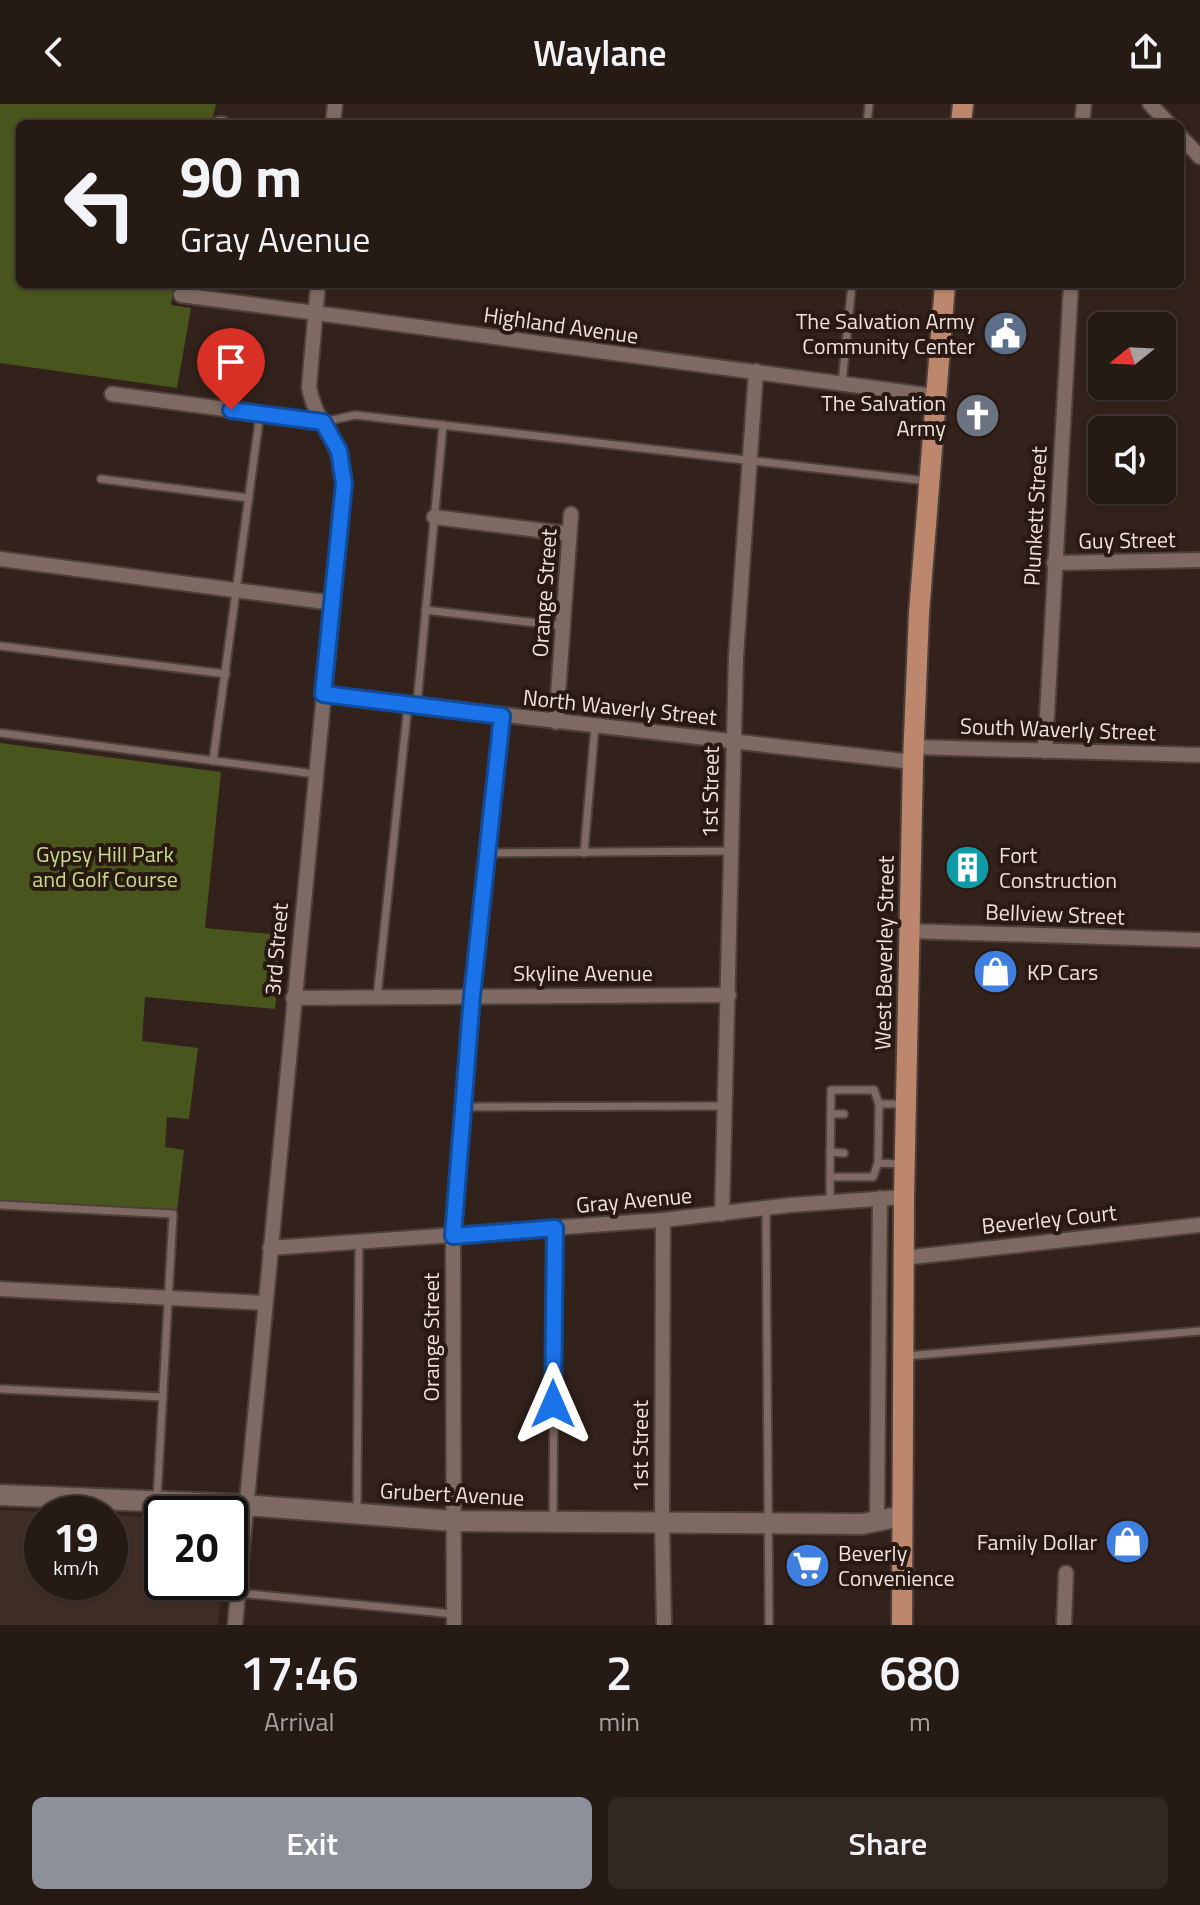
<!DOCTYPE html>
<html lang="en">
<head>
<meta charset="utf-8">
<style>
	body { margin:0; font-family:"Titillium Web",sans-serif; background:#322722; color:#f1f3f6; height:100vh; display:flex; flex-direction:column; font-size:30px; white-space:nowrap }
	* { box-sizing:border-box; margin:0 }
	p { font-size:26px; color:#a4a1a0 }
	.icon { flex:none; width:44px; height:44px; fill:none; stroke:currentColor; stroke-width:2; stroke-linecap:round; stroke-linejoin:round }
	.map { position:relative; height:1521px; overflow:hidden }
	.drawer { display:flex; flex-direction:column; background:#261a15; flex:1 }
	.drawer>* { flex:none }
	.top-card { position:absolute; left:16px; top:16px; width:1168px; height:168px; border-radius:12px; box-shadow:0 2px 6px #0004,0 0 0 2px #423834; background:#261a15; color:#f1f3f6; overflow:hidden }
	.needle { width:52px; rotate:252deg }
	.fabs { position:absolute; left:1088px; top:208px; display:grid; gap:16px }
	.fabs a { display:grid; place-items:center; width:88px; height:88px; border-radius:12px; background:#261a15; box-shadow:0 2px 6px #0004,0 0 0 2px #423834; font-size:40px }
	.speed { position:absolute; left:24px; top:1392px; display:flex; gap:16px; font-size:40px; font-weight:700; text-align:center }
	.speed>* { display:grid; place-content:center; width:104px; height:104px; border-radius:50%; background:#261a15; box-shadow:0 2px 6px #0004,0 0 0 2px #423834; line-height:1 }
	.speed small { font-size:20px; font-weight:400 }
	.speed .limit { border:4px solid #111; border-radius:12px; background:#fff; color:#111 }
	.pin { position:absolute; display:grid; place-items:center; width:68px; height:68px; color:#fff; margin:-82px -34px; border-radius:50% 50% 50% 0; rotate:-45deg; box-shadow:0 0 8px #0007 }
	.pin .icon { rotate:45deg }
	.me { position:absolute; width:88px; margin:-44px; rotate:0deg; stroke-linejoin:round; filter:drop-shadow(0 0 6px #0008) }
	.turn { display:flex; align-items:center; gap:28px; height:168px; padding:0 32px; font-size:36px }
	.turn .icon { width:104px; height:104px; stroke-width:2.5 }
	.turn b { display:block; font-size:56px; line-height:68px }
	.eta { display:flex; justify-content:space-evenly; align-items:center; height:136px; text-align:center }
	.eta b { font-size:48px; font-weight:600; line-height:56px }
	.button { display:flex; gap:16px; margin-top:auto; padding:16px 32px }
	.button a { flex:1; height:92px; border-radius:12px; background:#8c9099; color:#fff; font-size:32px; font-weight:600; line-height:92px; text-align:center }
	.button a+a { background:#322722; color:#f1f3f6 }
	header { display:flex; justify-content:space-between; align-items:center; height:104px; padding:0 32px; background:#261a15; font-size:36px; font-weight:600 }
	.map>svg:first-child { display:block }
	.education { fill:#3f2e26 }
	.green { fill:#48551d }
	.lines { fill:none; stroke-linecap:round; stroke-linejoin:round }
	.lane-casing { stroke:#4d3f3a; stroke-width:11 }
	.street-casing { stroke:#4d3f3a; stroke-width:18 }
	.secondary-casing { stroke:#4d3f3a; stroke-width:24 }
	.primary-casing { stroke:#4d3f3a; stroke-width:24 }
	.lane { stroke:#7e6a62; stroke-width:7 }
	.street { stroke:#7e6a62; stroke-width:14 }
	.secondary { stroke:#7e6a62; stroke-width:20 }
	.primary { stroke:#bc876d; stroke-width:20 }
	.route-casing { stroke:#114b97; stroke-width:20 }
	.route { stroke:#1a73e8; stroke-width:14 }
	.labels { text-anchor:middle; dominant-baseline:central; stroke-width:8; stroke-linejoin:round; paint-order:stroke }
	.poi-label { font-size:22px; fill:#ede2dd; stroke:#291912; text-anchor:end }
	.street-label { font-size:22px; fill:#ede2dd; stroke:#291912 }
	.park-label { font-size:22px; fill:#c5dc88; stroke:#291912 }
</style>
</head>
<body>
<header><svg class="icon" aria-label="back" viewBox="0 0 24 24"><path d="M15 5l-7 7 7 7"/></svg>Waylane<svg class="icon" aria-label="share" viewBox="0 0 24 24"><path d="M12 15V3M7 8l5-5 5 5M5 13v7h14v-7"/></svg></header>
<div class="map">
<svg width="1200" height="1521" viewBox="0 0 1200 1521">
	<rect width="100%" height="100%" fill="#33221c"/>
	<path class="education" d="M0 1406 84 1410H42V1478H110V1411L162 1414V1478H222L218 1521H0Z"/>
	<g class="green">
		<path d="M0 0H216L211 20H20V180H174L171 201 191 204 177 284 0 259Z"/>
		<path d="M0 639 221 668 205 824 282 831 275 905 145 893 142 937 198 944 189 1015 167 1013 165 1043 184 1046 177 1107 0 1098Z"/>
	</g>
	<g class="lines">
		<defs>
			<g id="lane">
				<path d="M867 20 869 0"/>
				<path d="M842 279 852 180"/>
				<path d="M323 318 355 311 928 377"/>
				<path d="M101 375 249 394"/>
				<path d="M425 506 563 522"/>
				<path d="M0 542 226 570"/>
				<path d="M417 600 443 321"/>
				<path d="M0 629 315 670"/>
				<path d="M213 657 260 310"/>
				<path d="M487 749 731 747"/>
				<path d="M584 749 595 622"/>
				<path d="M377 893 408 601"/>
				<path d="M902 1000H879L878 1059 902 1060"/>
				<path d="M463 1003 725 1002"/>
				<path d="M831 1010H844"/>
				<path d="M830 1048 844 1049"/>
				<path d="M878 1059 873 1073H830L831 986H874L879 1000"/>
				<path d="M830 1073V1098"/>
				<path d="M0 1101 173 1110 157 1395"/>
				<path d="M766 1105 769 1521"/>
				<path d="M906 1252 1200 1227"/>
				<path d="M0 1285 163 1293"/>
				<path d="M357 1407 359 1138"/>
				<path d="M553 1416 555 1124"/>
				<path d="M238 1489 454 1510"/>
			</g>
			<g id="street">
				<path d="M1150 0 1169 20"/>
				<path d="M219 20H223"/>
				<path d="M333 20 335 0"/>
				<path d="M1082 20 1084 0"/>
				<path d="M1180 32 1200 53"/>
				<path d="M181 191 934 292"/>
				<path d="M112 290 323 318"/>
				<path d="M434 413 569 430"/>
				<path d="M0 455 333 499"/>
				<path d="M1054 459 1200 456"/>
				<path d="M323 590 913 658"/>
				<path d="M556 618 571 410"/>
				<path d="M914 643 1200 651"/>
				<path d="M1045 647 1071 180"/>
				<path d="M908 827 1200 836"/>
				<path d="M293 894 729 891"/>
				<path d="M722 1110 736 552 756 267"/>
				<path d="M663 1116 662 1418 664 1521"/>
				<path d="M270 1144 663 1116 791 1101 904 1093"/>
				<path d="M903 1154 1200 1121"/>
				<path d="M0 1185 265 1199"/>
				<path d="M877 1416 880 1094"/>
				<path d="M235 1521 344 380C345 342 315 319 309 283L318 180"/>
				<path d="M454 1521 453 1132 472 892 502 612"/>
				<path d="M1064 1521 1066 1469"/>
			</g>
			<path id="secondary" d="M0 1391 245 1401 453 1417 862 1420 902 1412"/>
			<g id="primary">
				<path d="M961 20 963 0"/>
				<path d="M902 1521 904 1093 913 658 919 509 945 180"/>
			</g>
		</defs>
		<use href="#lane" class="lane-casing"/>
		<use href="#street" class="street-casing"/>
		<use href="#secondary" class="secondary-casing"/>
		<use href="#primary" class="primary-casing"/>
		<use href="#lane" class="lane"/>
		<use href="#street" class="street"/>
		<use href="#secondary" class="secondary"/>
		<use href="#primary" class="primary"/>
	</g>
	<g class="lines">
		<defs>
			<path id="route" d="M231 306 323 318 339 347 344 380 323 590 502 612 472 892 453 1132 555 1124 553 1300"/>
		</defs>
		<use href="#route" class="route-casing"/>
		<use href="#route" class="route"/>
	</g>
	<defs>
		<symbol id="civic-disc" viewBox="-11 -11 22 22"><circle r="9.5" fill="#5c6f8a" stroke="#291912"/><path d="M-.6-6.5H3V-4.5H.6V-3L4-1V1h2V6H-6V1h2V-1L-.6-3ZM-1.2 2.5V6h2.4V2.5Z" fill="#fff"/></symbol>
		<symbol id="church-disc" viewBox="-11 -11 22 22"><circle r="9.5" fill="#6b7280" stroke="#291912"/><path d="M-1.2-6h2.4v3.5h3.3v2.4h-3.3V6h-2.4V-.1h-3.3v-2.4h3.3Z" fill="#fff"/></symbol>
		<symbol id="building-disc" viewBox="-11 -11 22 22"><circle r="9.5" fill="#0f9aa8" stroke="#291912"/><path d="M-4-6H4V6H1V3H-1V6H-4ZM-2.5-4.3h1.7v1.8h-1.7ZM.8-4.3h1.7v1.8H.8ZM-2.5-1h1.7V.8h-1.7ZM.8-1h1.7V.8H.8Z" fill="#fff"/></symbol>
		<symbol id="shop-disc" viewBox="-11 -11 22 22"><circle r="9.5" fill="#3f7fe0" stroke="#291912"/><path d="M-5-2.5h2.3a2.7 3.5 0 0 1 5.4 0H5L5.5 6h-11ZM-1.5-2.5h3a1.5 2.3 0 0 0-3 0Z" fill="#fff"/></symbol>
		<symbol id="supermarket-disc" viewBox="-11 -11 22 22"><circle r="9.5" fill="#3f7fe0" stroke="#291912"/><path d="M-6-5.5h2.5l.6 2H6L4.5 2H-2.5L-4.4-4H-6ZM-1.5 3.2a1.3 1.3 0 1 0 .1 0ZM3 3.2a1.3 1.3 0 1 0 .1 0Z" fill="#fff"/></symbol>
	</defs>
	<g fill-rule="evenodd">
		<use href="#civic-disc" x="980" y="204" width="51" height="51"/>
		<use href="#church-disc" x="952" y="286" width="51" height="51"/>
		<use href="#building-disc" x="942" y="738" width="51" height="51"/>
		<use href="#shop-disc" x="970" y="842" width="51" height="51"/>
		<use href="#shop-disc" x="1102" y="1412" width="51" height="51"/>
		<use href="#supermarket-disc" x="782" y="1436" width="51" height="51"/>
	</g>
	<g class="labels">
		<g class="poi-label">
			<text x="975" y="217">The Salvation Army<tspan x="975" dy="25">Community Center</tspan></text>
			<text x="946" y="299">The Salvation<tspan x="946" dy="25">Army</tspan></text>
			<text x="999" y="751" text-anchor="start">Fort<tspan x="999" dy="25">Construction</tspan></text>
			<text x="1027" y="868" text-anchor="start">KP Cars</text>
			<text x="1097" y="1438">Family Dollar</text>
			<text x="838" y="1449" text-anchor="start">Beverly<tspan x="838" dy="25">Convenience</tspan></text>
		</g>
		<g class="street-label">
			<text transform="translate(561 221) rotate(8)">Highland Avenue</text>
			<text transform="translate(1035 412) rotate(-87)">Plunkett Street</text>
			<text transform="translate(1127 436) rotate(-1)">Guy Street</text>
			<text transform="translate(544 489) rotate(-86)">Orange Street</text>
			<text transform="translate(620 603) rotate(6)">North Waverly Street</text>
			<text transform="translate(1058 625) rotate(2)">South Waverly Street</text>
			<text transform="translate(710 688) rotate(-89)">1st Street</text>
			<text transform="translate(1055 810) rotate(2)">Bellview Street</text>
			<text transform="translate(276 845) rotate(-85)">3rd Street</text>
			<text transform="translate(884 849) rotate(-89)">West Beverley Street</text>
			<text x="583" y="869">Skyline Avenue</text>
			<text transform="translate(634 1096) rotate(-5)">Gray Avenue</text>
			<text transform="translate(1049 1115) rotate(-6)">Beverley Court</text>
			<text transform="translate(431 1233) rotate(-90)">Orange Street</text>
			<text transform="translate(640 1342) rotate(-90)">1st Street</text>
			<text transform="translate(452 1390) rotate(3)">Grubert Avenue</text>
		</g>
		<g class="park-label">
			<text x="105" y="750">Gypsy Hill Park<tspan x="105" dy="25">and Golf Course</tspan></text>
		</g>
	</g>
</svg>
<div class="fabs">
<a><svg class="needle" viewBox="-14 -14 28 28"><path d="M0-13l5 13h-10z" fill="#e53935"/><path d="M0 13l5-13h-10z" fill="#a4a1a0"/></svg></a>
<a><svg class="icon" aria-label="sound" viewBox="0 0 24 24"><path d="M4 9h4l5-4v14l-5-4H4zM17 9q2 3 0 6"/></svg></a>
</div>
<div class="speed"><div>19<small>km/h</small></div><div class="limit">20</div></div>
<div class="pin" style="left:231px;top:306px;background:#d93025"><svg class="icon" aria-label="arrive" viewBox="0 0 24 24"><path d="M6 21V4h12l-3 4 3 4H6"/></svg></div>
<svg class="me" style="left:553px;top:1300px" viewBox="-20 -20 40 40"><path d="M0-17L14 15 0 8-14 15z" fill="#1a73e8" stroke="#fff" stroke-width="4"/></svg>
<div class="top-card">
<div class="turn"><svg class="icon" aria-label="left" viewBox="0 0 24 24"><path d="M17 20v-9H6M10 6l-5 5 5 5"/></svg><div><b>90 m</b>Gray Avenue</div></div>
</div>
</div>
<section class="drawer">
<div class="eta">
<div><b>17:46</b><p>Arrival</p></div>
<div><b>2</b><p>min</p></div>
<div><b>680</b><p>m</p></div>
</div>
<div class="button"><a>Exit</a><a>Share</a></div>
</section>
</body>
</html>
